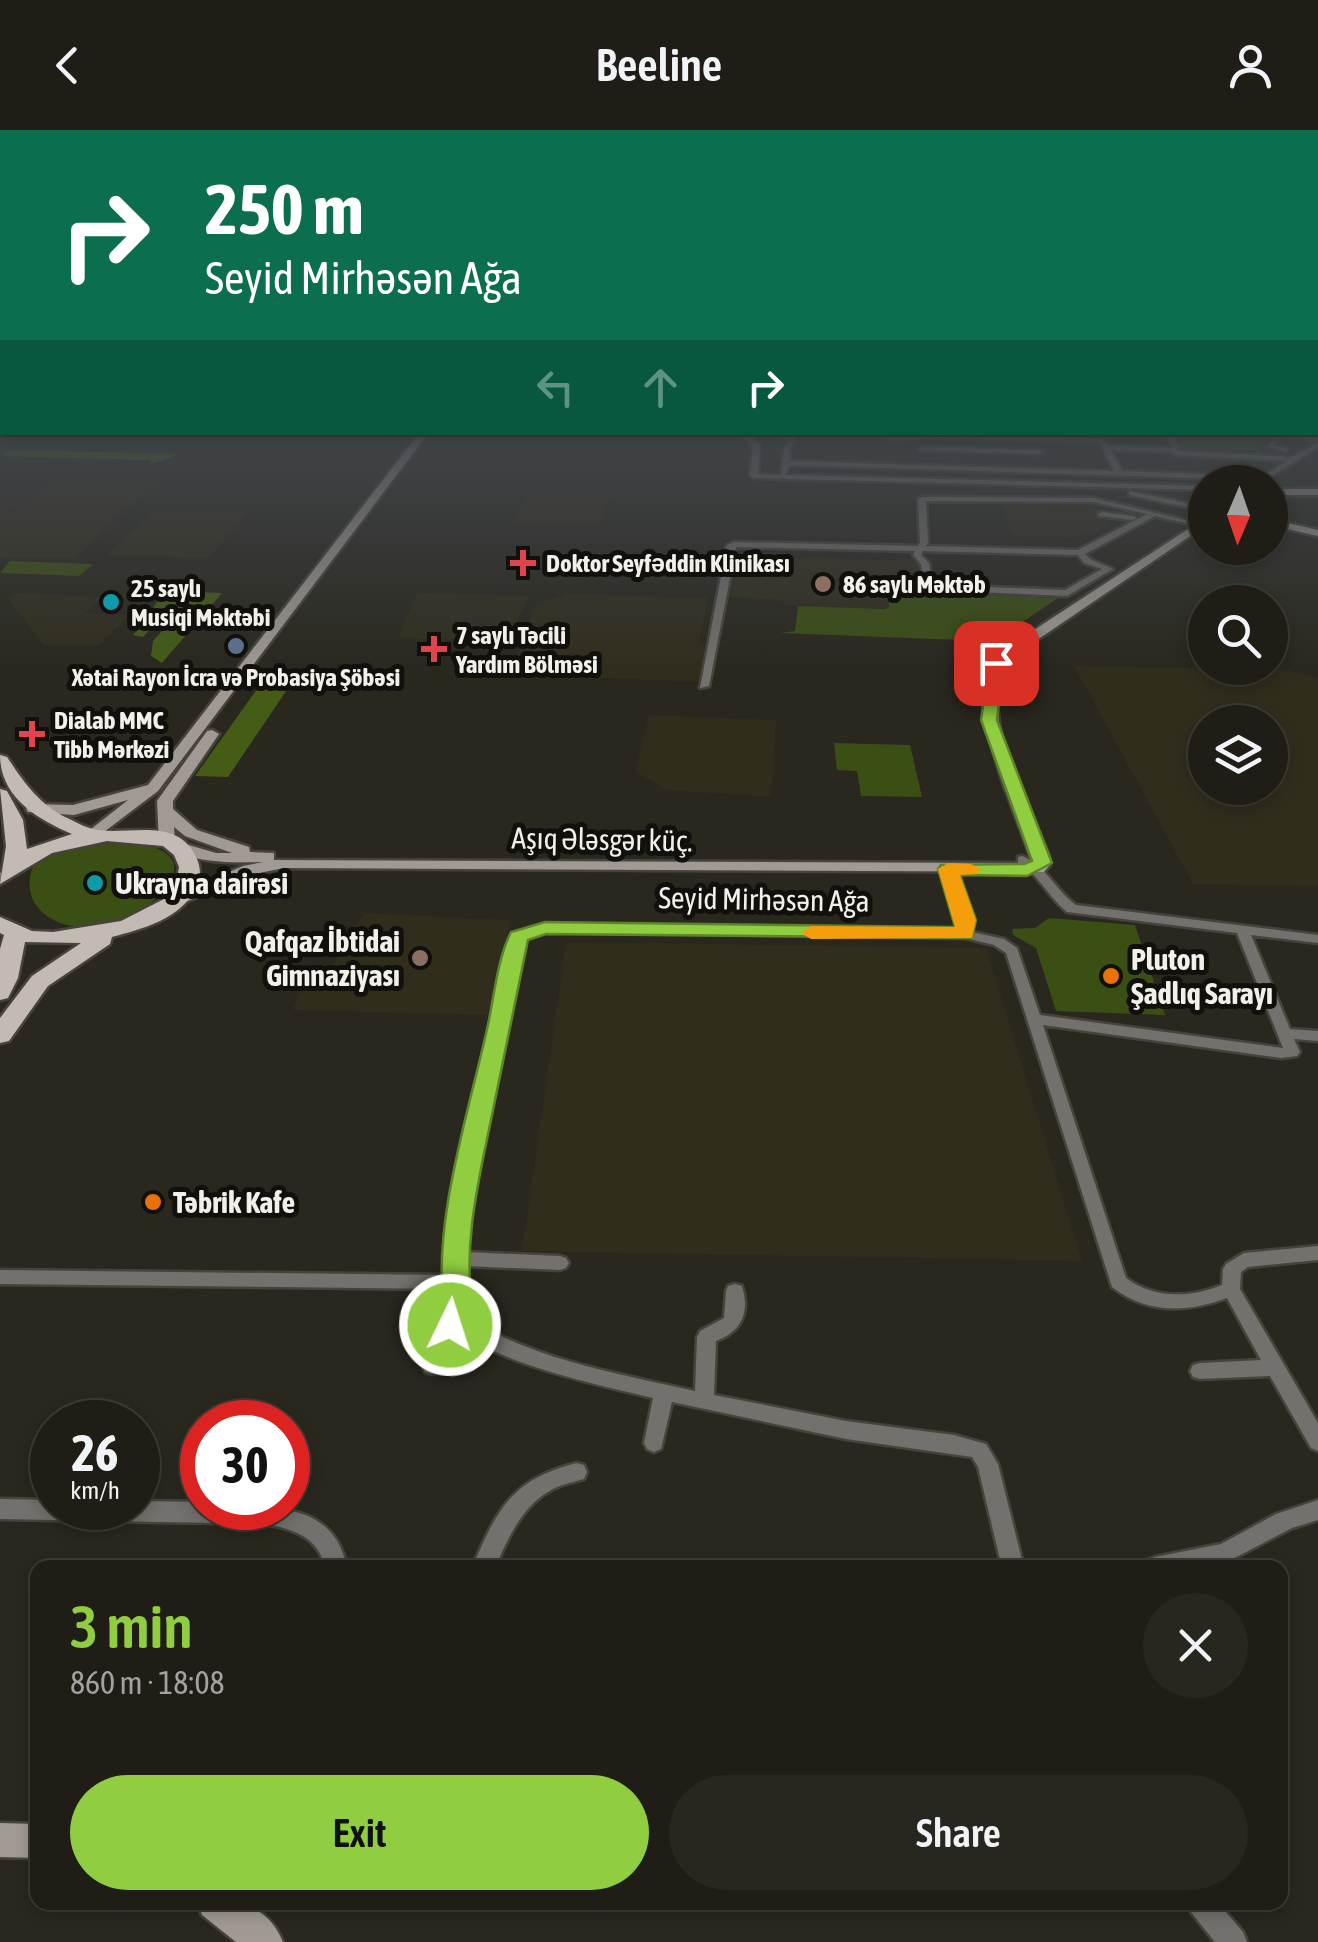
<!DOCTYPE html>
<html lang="en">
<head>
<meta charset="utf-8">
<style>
	body { margin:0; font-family:"Asap Condensed",sans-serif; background:#27261f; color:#f1f3f6; height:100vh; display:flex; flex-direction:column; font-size:38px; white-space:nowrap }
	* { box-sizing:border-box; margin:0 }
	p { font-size:32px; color:#a1a2a1 }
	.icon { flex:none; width:55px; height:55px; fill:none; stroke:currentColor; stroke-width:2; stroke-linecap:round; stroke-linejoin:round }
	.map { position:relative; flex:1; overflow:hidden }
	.drawer { position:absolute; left:30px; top:1430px; width:1258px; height:350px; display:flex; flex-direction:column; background:#1f1d16; border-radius:20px; box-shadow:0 5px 15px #0003,0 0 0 2px #3c3b35 }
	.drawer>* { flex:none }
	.guide { position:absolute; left:0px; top:0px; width:1320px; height:305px; box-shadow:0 5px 15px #0003,0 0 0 2px #3c3b35; background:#0b6e4f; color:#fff; overflow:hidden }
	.needle { width:65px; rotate:182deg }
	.fabs { position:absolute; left:1188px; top:335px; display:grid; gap:20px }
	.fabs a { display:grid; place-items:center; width:100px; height:100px; border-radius:50%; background:#1f1d16; box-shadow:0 5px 15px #0003,0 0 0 2px #3c3b35; font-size:50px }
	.speed { position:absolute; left:30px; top:1270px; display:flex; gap:20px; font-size:50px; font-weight:700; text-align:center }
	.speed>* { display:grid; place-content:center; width:130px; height:130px; border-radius:50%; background:#1f1d16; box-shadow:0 5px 15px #0003,0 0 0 2px #3c3b35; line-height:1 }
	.speed small { font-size:25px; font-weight:400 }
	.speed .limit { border:15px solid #d22; background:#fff; color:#111 }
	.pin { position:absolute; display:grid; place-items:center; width:85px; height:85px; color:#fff; margin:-42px; border-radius:20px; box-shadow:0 5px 15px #0006 }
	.me { position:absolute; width:110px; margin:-55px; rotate:4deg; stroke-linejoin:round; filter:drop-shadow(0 0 8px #0008) }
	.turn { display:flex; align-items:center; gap:35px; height:210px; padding:0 40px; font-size:45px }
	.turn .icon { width:130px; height:130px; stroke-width:2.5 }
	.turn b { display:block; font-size:70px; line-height:85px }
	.lanes { display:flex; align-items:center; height:95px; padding:0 40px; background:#0003; justify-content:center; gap:50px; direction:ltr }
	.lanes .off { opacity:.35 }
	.round { display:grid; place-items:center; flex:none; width:105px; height:105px; border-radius:52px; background:#27261f }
	.overview { display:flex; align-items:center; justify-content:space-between; height:170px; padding:0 40px }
	h1 { font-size:60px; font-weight:600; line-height:75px; color:#90cd41 }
	.cta { display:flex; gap:20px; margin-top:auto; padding:20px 40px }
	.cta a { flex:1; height:115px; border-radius:60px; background:#90cd41; color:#111; font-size:40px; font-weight:600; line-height:115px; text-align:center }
	.cta a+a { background:#27261f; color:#f1f3f6 }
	header { display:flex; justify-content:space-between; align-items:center; height:130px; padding:0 40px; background:#1f1d16; font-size:45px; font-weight:600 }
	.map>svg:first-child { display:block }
	.built { fill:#312d1d; fill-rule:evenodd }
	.green { fill:#3a4f14 }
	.forest { fill:#445c16 }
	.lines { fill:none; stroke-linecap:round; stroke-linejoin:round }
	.street-casing { stroke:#45433b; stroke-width:5 }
	.secondary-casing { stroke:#45433b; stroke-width:5 }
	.primary-casing { stroke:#45433b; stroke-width:5 }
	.street { fill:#74706d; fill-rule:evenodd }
	.secondary { fill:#a19a94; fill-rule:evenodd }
	.primary { fill:#c3bab3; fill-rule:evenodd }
	.route { fill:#90cd41; stroke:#5e852a; stroke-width:2.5 }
	.slow { fill:#f59e0b }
	.health-dot { fill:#e0444e; stroke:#11100c; stroke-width:4 }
	.education-dot { fill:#8d6e63; stroke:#11100c; stroke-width:4 }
	.culture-dot { fill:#0f9aa8; stroke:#11100c; stroke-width:4 }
	.service-dot { fill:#5c6f8a; stroke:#11100c; stroke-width:4 }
	.food-dot { fill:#e8710a; stroke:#11100c; stroke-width:4 }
	.labels { text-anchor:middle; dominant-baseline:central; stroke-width:10; stroke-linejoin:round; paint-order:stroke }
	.far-poi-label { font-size:25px; font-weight:bold; fill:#f1f0ea; stroke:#11100c; text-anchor:start }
	.street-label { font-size:30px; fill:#f1f0ea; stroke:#11100c }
	.poi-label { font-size:30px; font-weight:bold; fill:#f1f0ea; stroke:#11100c; text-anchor:start }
</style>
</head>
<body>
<header><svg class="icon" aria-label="back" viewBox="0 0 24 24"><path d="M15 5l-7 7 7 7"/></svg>Beeline<svg class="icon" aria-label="person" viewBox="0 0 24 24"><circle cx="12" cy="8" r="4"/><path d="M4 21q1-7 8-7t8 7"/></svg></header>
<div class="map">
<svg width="1318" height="1812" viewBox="0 0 1318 1812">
	<rect width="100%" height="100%" fill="#29271e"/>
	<g class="built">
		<path d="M785 303H854L873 312 872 322 796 319 797 310Z"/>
		<path d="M69 346 161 347 75 429 0 427V372H21L10 381 13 382 55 351Z"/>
		<path d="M530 362 611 365 600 395 512 392Z"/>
		<path d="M1000 371 1094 375 1110 397 1072 408 1013 406Z"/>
		<path d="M157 379 251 381 208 428 106 425Z"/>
		<path d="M816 428 919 431 924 452H914L915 458 888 457 889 477 882 479 784 475 782 470 730 467 738 430Z"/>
		<path d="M18 463 101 467 85 483 129 485 98 516 44 515 7 467Z"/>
		<path d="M417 463 529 466 508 511 398 508Z"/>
		<path d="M567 464 708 468 699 513 705 514 699 552 509 544 526 503 536 499 528 494 535 475Z"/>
		<path d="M1074 536 1288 540 1318 548V756L1193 754ZM1205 592H1270V658H1205Z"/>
		<path d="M649 585 776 590 771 667 666 660 635 641Z"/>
		<path d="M363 783 511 790 488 885 293 880 299 863 327 842 348 814Z"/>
		<path d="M566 812 986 818 1082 1131 522 1121Z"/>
	</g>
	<g class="green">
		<path d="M1171 303H1261L1275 305 1266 306 1263 310 1267 311 1259 319 1276 321 1178 318Z"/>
		<path d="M10 431 93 434 79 446 0 443Z"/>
		<path d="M889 461 1058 468 980 521 963 520 960 510 780 503 795 501 798 476 884 479 889 477Z"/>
		<path d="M834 613 910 615 922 667 861 666 857 641 837 640Z"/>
		<path d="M104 708C131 710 202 717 163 761 100 830 0 791 38 726 56 716 84 713 104 708Z"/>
		<path d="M1049 788 1135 795 1165 885 1056 881 1036 818 1013 805 1012 799 1035 798Z"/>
	</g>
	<g class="forest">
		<path d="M9 320 180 324 148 335 152 330 2 326Z"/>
		<path d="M166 461 222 463 162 533 151 526 153 511 175 486 163 485 143 507 133 505 155 482 154 476Z"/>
		<path d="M270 541 299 542 228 647 195 646Z"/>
	</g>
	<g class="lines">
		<defs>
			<g id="street">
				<path d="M738 302H746L760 315 758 344 781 345 784 318 789 311 777 302H785L796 311 790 318 789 331 1114 341 1101 314 1098 313 938 308 894 311 858 302 894 307 938 304 1099 309 1106 312 1109 316 1172 318 1165 302H1172L1179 321 1293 327 1318 312 1283 306 1274 315 1287 319V321L1267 317 1276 306 1270 302 1318 308V317L1262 352H1255L1256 350 789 335 786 345 1205 356V360L754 348 750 346 753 316ZM1111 320 1171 322 1174 325 1287 331 1263 346 1122 341Z"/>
				<path d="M921 317 1039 320 1043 322 1039 324 919 320Z"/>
				<path d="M1129 361 1205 377V381L1129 365Z"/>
				<path d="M922 367 1093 368 1198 393 1194 395 1155 386 1085 424 1090 429 1113 439 1067 466 930 460 924 455 921 434 913 425 915 421 736 417 709 556 700 558 727 415 734 412 918 416 920 413 918 369ZM926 371 1093 372 1147 384 1078 420 926 416 928 413ZM923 421 1078 425 1084 433 1102 439 1065 460 935 455 932 454 929 433 921 425Z"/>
				<path d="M1102 382 1133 386 1137 388 1133 390 1099 386 1098 384Z"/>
				<path d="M1022 726C1047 736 1055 760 1076 775L1318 805V813L1251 805 1290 899 1318 901V911L1294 909 1300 922 1297 926 1281 928 1043 895 1126 1148C1155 1169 1189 1168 1222 1155L1223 1139 1226 1134 1244 1123 1318 1116V1130L1248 1137 1241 1142 1240 1159 1318 1293V1321L1311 1318 1270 1246 1200 1249 1193 1247 1190 1241 1193 1235 1200 1233 1261 1230 1227 1168C1186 1183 1147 1184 1112 1157L1006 823 994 815 965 808 546 802 525 808 487 985 465 1122 560 1126 566 1128 569 1133 566 1138 560 1140 464 1136 466 1173 473 1191C536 1230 623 1245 695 1261L697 1207 700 1201 724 1188 726 1161 728 1156 735 1154 742 1156C750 1183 742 1201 716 1211L714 1265 846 1291 954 1305 986 1314 998 1334 1024 1438H1002L978 1337 972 1327 846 1309 672 1272 661 1319 654 1322 647 1319 644 1313 653 1268C600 1255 497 1234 458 1199L439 1242 432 1244 425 1242 422 1236 443 1190 450 1182 446 1159 0 1154V1140L445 1145 446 1129 471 985 512 806 514 803 545 794 959 800V791L942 739 948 735 954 739 973 791 972 802 1004 809 1017 818 1040 885 1283 918 1237 803 1067 782C1048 767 1039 744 1018 733V727Z"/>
				<path d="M0 742 7 746 0 751Z"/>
				<path d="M577 1333 584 1335 587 1342 584 1349C574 1352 563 1354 553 1359 522 1375 508 1408 495 1438H472C497 1379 512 1349 577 1333Z"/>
				<path d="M0 1369 52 1370V1378H138V1371L202 1372V1378C259 1378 333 1365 347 1438H325C319 1407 293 1399 266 1394L0 1389Z"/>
				<path d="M1318 1370V1390L1292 1398 1223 1434 1213 1438H1144L1147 1430 1155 1427 1221 1414 1276 1384Z"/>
				<path d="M1186 1772H1217L1243 1802 1247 1812H1215L1190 1781Z"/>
			</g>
			<g id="secondary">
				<path d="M1318 297V304L1315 303 1318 302Z"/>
				<path d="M420 302H429L158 661 92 711 86 709V703L128 670 74 685 28 682 26 679 34 674 73 675 148 655Z"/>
				<rect x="1270" y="359" width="48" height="6"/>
				<path d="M1205 388V396L1009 529C974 583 1027 673 1049 726L1050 735 1044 742 284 738 254 744 178 775H166L163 771 243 736 263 732C226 733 188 733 159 712L157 671 207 601 212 600 219 604 173 671V679L197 700 249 717 250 722 274 723V730L1033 733 1003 653 985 595 982 567 986 544 999 523ZM174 697 185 706 232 723H216L175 711Z"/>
				<path d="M1270 389 1318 400V406L1270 395Z"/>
				<path d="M0 1693 38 1694V1728L0 1727Z"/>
				<path d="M197 1772C235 1772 266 1771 283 1812H236L202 1785Z"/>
			</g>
			<path id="primary" d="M0 625 7 627C23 651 38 673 65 687 74 691 84 697 93 699 126 707 178 684 197 729 201 738 201 749 196 758 181 789 142 799 112 807L110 814 48 856 9 911 0 913V888L32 846 81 813 25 812 18 848 8 868 0 870V819L4 805 0 803V787L32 801 53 802 121 791 166 768 176 755 179 737 174 725 163 716 107 711 52 723 0 754 6 716 0 659 7 661 23 690 27 719 72 704C37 689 0 667 0 625Z"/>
		</defs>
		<use href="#street" class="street-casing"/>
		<use href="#secondary" class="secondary-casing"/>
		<use href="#primary" class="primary-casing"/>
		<use href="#street" class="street"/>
		<use href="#secondary" class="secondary"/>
		<use href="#primary" class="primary"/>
	</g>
	<linearGradient id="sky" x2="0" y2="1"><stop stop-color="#171510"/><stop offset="0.53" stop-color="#43474c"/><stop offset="1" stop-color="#43474c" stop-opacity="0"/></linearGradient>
	<rect width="1318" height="544" fill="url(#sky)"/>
	<path class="route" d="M996 529 1004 533 997 590 1052 733 1027 746 960 745 976 790 972 808 546 804 528 810C516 868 504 926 492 985 479 1049 461 1119 474 1184 466 1200 458 1209 440 1204L436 1195 445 1181C430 1100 469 981 487 899 494 869 497 829 511 802L545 792 955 797 938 739 941 735 1024 734 1032 731 981 590 989 533Z"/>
	<path class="slow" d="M948 733 971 734 981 739 978 744 960 745 976 790 972 808 811 809 801 803 811 796 955 797 938 739Z"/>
	<g class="health-dot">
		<path d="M518 418h10v10h10v10h-10v10h-10v-10h-10v-10h10z"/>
		<path d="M429 504h10v10h10v10h-10v10h-10v-10h-10v-10h10z"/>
		<path d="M27 589h10v10h10v10h-10v10h-10v-10h-10v-10h10z"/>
	</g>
	<g class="education-dot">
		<circle cx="823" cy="454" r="10"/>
		<circle cx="420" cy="828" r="10"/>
	</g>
	<g class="culture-dot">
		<circle cx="111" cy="472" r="10"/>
		<circle cx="95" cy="753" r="10"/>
	</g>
	<circle class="service-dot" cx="236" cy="516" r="10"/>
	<g class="food-dot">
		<circle cx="1111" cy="846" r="10"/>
		<circle cx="153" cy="1072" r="10"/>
	</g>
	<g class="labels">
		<g class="far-poi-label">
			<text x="546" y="433">Doktor Seyfәddin Klinikası</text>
			<text x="843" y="454">86 saylı Məktəb</text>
			<text x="131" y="458">25 saylı<tspan x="131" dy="29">Musiqi Məktəbi</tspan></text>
			<text x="456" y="505">7 saylı Təcili<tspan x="456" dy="29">Yardım Bölməsi</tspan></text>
			<text x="236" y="547" text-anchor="middle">Xətai Rayon İcra və Probasiya Şöbəsi</text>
			<text x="54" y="590">Dialab MMC<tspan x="54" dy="29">Tibb Mərkəzi</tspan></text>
		</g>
		<g class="street-label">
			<text transform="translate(602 709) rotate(1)">Aşıq Ələsgər küç.</text>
			<text transform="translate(764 769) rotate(1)">Seyid Mirhəsən Ağa</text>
		</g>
		<g class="poi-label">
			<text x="115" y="753">Ukrayna dairəsi</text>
			<text x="400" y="811" text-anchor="end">Qafqaz İbtidai<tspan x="400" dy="34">Gimnaziyası</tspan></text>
			<text x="1131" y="829">Pluton<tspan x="1131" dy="34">Şadlıq Sarayı</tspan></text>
			<text x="173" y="1072">Təbrik Kafe</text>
		</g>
	</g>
</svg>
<div class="fabs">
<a><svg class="needle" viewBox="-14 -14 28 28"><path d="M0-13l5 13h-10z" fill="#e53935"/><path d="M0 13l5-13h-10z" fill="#a1a2a1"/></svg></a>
<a><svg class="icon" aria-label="search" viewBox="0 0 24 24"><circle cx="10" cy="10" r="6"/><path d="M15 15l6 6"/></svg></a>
<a><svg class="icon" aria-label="layers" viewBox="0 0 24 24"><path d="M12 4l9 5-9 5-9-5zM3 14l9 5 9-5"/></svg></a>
</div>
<div class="speed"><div>26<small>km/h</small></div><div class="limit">30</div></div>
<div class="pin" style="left:996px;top:533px;background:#d93025"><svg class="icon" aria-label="arrive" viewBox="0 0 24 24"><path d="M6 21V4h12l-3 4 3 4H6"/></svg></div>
<svg class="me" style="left:450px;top:1195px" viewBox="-20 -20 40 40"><circle r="17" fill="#90cd41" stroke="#fff" stroke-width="3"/><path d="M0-11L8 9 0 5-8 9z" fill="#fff"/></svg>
<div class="guide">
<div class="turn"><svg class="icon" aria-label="right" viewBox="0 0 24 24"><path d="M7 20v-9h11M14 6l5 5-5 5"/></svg><div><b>250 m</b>Seyid Mirhəsən Ağa</div></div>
<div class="lanes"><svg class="icon off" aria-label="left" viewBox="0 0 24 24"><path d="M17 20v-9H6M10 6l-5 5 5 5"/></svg><svg class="icon off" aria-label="ahead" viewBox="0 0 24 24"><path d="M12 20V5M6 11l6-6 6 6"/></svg><svg class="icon" aria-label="right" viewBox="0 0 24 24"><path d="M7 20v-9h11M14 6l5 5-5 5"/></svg></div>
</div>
<section class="drawer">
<div class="overview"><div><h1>3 min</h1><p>860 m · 18:08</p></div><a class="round"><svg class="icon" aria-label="close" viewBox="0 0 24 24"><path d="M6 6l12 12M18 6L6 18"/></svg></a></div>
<div class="cta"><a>Exit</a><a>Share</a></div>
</section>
</div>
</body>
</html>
